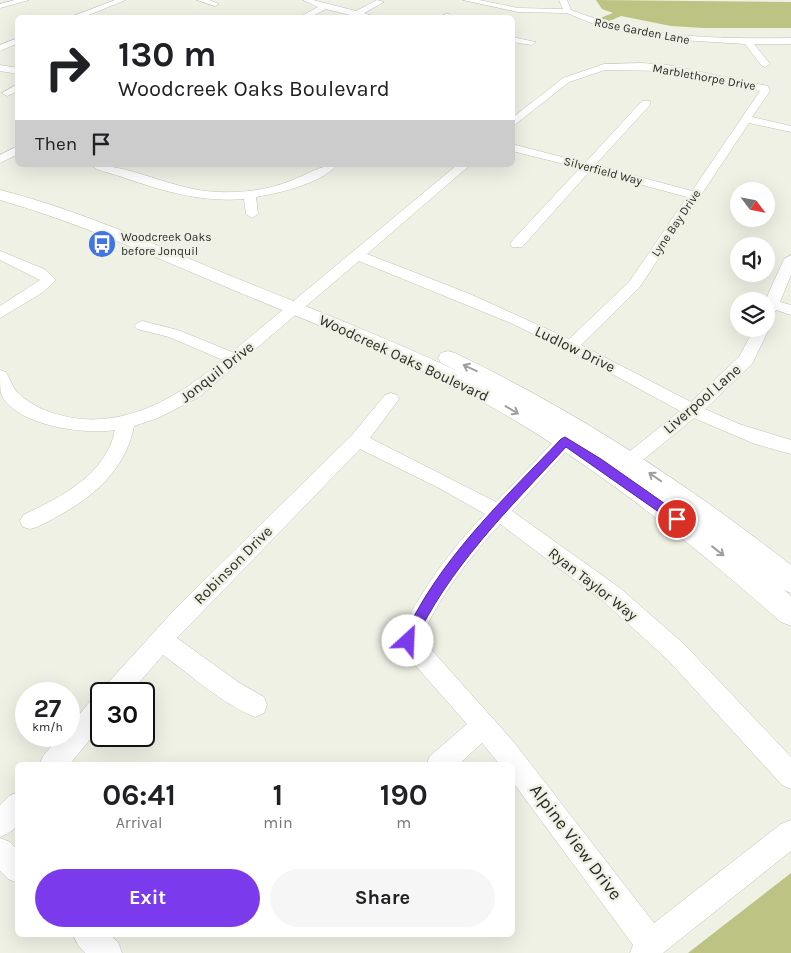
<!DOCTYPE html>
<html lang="en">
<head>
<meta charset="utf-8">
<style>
	body { margin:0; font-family:Karla,sans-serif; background:#f6f6f6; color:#202124; height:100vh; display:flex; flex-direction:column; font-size:19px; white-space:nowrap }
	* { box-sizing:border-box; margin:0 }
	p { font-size:16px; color:#757577 }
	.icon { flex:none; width:28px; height:28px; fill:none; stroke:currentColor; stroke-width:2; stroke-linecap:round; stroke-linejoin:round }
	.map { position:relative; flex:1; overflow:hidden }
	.drawer { position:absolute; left:15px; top:762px; width:500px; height:175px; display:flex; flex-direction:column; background:#fff; border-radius:8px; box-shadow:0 5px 20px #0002 }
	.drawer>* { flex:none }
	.top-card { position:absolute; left:15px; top:15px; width:500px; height:152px; border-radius:8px; box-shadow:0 5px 20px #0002; background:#fff; color:#202124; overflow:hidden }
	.needle { width:32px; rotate:122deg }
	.controls { position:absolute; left:730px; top:182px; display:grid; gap:10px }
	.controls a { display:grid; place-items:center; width:45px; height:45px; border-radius:50%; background:#fff; box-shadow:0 5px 20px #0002; font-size:25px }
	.speed { position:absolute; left:15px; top:682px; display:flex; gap:10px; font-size:25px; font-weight:700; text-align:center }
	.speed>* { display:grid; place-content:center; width:65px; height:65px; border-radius:50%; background:#fff; box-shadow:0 5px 20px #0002; line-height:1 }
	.speed small { font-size:12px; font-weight:400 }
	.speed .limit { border:2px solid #111; border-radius:8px; background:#fff; color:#111 }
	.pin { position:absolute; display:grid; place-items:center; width:42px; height:42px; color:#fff; margin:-21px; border:2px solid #fff; border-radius:50%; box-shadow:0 1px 5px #0007 }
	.me { position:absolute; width:55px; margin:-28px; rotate:25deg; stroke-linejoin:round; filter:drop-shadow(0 0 4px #0008) }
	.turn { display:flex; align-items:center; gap:18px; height:105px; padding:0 20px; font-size:22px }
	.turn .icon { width:65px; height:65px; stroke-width:2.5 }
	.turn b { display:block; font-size:35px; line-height:42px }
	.then { display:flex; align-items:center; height:48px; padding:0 20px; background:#0003; gap:10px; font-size:19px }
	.eta { display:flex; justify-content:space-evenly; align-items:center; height:85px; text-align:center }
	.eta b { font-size:30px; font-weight:700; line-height:35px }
	.action { display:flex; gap:10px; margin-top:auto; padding:10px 20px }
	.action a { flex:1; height:58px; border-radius:30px; background:#7c3aed; color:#fff; font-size:20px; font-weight:700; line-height:58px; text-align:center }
	.action a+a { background:#f6f6f6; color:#202124 }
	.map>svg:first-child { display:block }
	.green { fill:#bdc383 }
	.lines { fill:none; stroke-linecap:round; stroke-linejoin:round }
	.minor-casing { stroke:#c0c1b6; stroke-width:1 }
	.major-casing { stroke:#c0c1b6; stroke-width:1 }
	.minor { fill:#fff; fill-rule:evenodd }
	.major { fill:#fff; fill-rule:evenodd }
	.oneway { stroke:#9fa09e }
	.route { fill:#7c3aed; stroke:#51269a }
	.labels { text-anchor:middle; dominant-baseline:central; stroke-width:5; stroke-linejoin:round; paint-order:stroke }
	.far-street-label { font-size:12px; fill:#2a2b27; stroke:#eff1e5 }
	.far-poi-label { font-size:12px; fill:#2a2b27; stroke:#eff1e5; text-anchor:start }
	.street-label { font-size:15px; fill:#2a2b27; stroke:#eff1e5 }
	.near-street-label { font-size:18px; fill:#2a2b27; stroke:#eff1e5 }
</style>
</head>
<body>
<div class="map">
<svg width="791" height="953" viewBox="0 0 791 953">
	<rect width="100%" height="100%" fill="#eff1e5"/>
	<g class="green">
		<path d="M596 0 791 2V28H704L671 26 621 16 605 23 595 20 613 13 602 9Z"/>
		<path d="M791 873V953H688Z"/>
	</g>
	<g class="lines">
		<defs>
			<g id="minor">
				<path d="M15 0H29L0 8V4Z"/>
				<path d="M115 0H126L81 18H68Z"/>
				<path d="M197 0H209L219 4 215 6Z"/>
				<path d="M303 0H313L356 11 377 0 384 2 364 13 378 18H362L326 9 309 18H298L318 7Z"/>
				<path d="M463 0H479L518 8 563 9 559 0H567L571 10C642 38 715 39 791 38V44H754L770 64 765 67 762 66 745 44 649 38 591 23 567 13 518 12Z"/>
				<path d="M446 14H449V18H437Z"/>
				<path d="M512 37 536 42 532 45 512 42Z"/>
				<path d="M18 38V43L0 51V45Z"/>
				<path d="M642 63 668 65 768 86 770 91 752 117 791 126V132L749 123 639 288 581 345 691 402 739 357 754 329H766V326L769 329 752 364 705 409 739 424 791 440V454L755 444 694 418 637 465 631 467 625 465 622 460 625 455 680 411 592 363 513 324 359 261 199 397 158 418 134 426C124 478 82 505 37 527L30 529 23 527 20 521 23 515C61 497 106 475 115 430 86 435 15 426 1 394 0 388 0 377 0 370L6 372C10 379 12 386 17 392 27 402 40 409 53 413 116 434 175 400 223 360L169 337 137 329 134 326 137 323 142 321 178 330 232 352 457 165H470L367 254 470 294 569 339 629 282 687 197 590 171 522 247H512L510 244 512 241 580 168 512 151V144L585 163 642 101H650V105L595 165 692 191 760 91 668 71 605 70 569 82 512 127V118L563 78 604 64Z"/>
				<path d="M0 65 18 68V74L0 71Z"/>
				<path d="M18 84V91L7 96 2 93Z"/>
				<path d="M18 146V154L0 163V155Z"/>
				<path d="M91 165C134 165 174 191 219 192 243 193 267 190 290 181 307 175 319 165 337 165 320 184 279 193 256 197L258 214 252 218 246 214 244 199C199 203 157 189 116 175 108 172 97 171 91 165Z"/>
				<path d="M0 251 44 269 56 280 42 293 0 318V306L40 280 0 260Z"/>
				<path d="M791 255V275L780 302 791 305V315L776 310 771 319 766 321 765 301 784 259Z"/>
				<path d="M391 393 397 395 399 399 370 438 496 502 559 436 565 434 571 436 574 441 571 446 512 511 620 588 684 644 791 757V789L782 785 668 660 604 602 500 524C469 558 439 597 421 638L513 741 654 923 781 824 791 820V851L663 953H630L633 945 512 781V765H500L482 743 458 765H426L430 756 467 724 400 648 397 641C418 594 449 551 485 514L439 488 360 449 177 638 238 682 264 697 267 705 264 713 255 717C221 703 192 676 163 655L129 694H101L105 686 176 608 352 435 385 395Z"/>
				<path d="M101 696V726L69 765H39L43 756 60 736H69V727L92 699Z"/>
				<path d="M18 792V825L9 833 0 837V805L9 796Z"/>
				<path d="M0 838 10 842 18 850V883L8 879 0 871Z"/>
				<path d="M73 935H110L118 942 122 953H85L78 945Z"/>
			</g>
			<path id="major" d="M0 190C80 210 155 245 231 276 312 309 393 340 472 378L441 363 438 358 441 353 448 351 455 353C576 411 686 483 791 565V593L784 590 791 596V626L781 622C681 534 576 450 457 388 384 350 307 321 231 289 155 257 80 223 0 200Z"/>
		</defs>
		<use href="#minor" class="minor-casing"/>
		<use href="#major" class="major-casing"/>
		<use href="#minor" class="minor"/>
		<use href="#major" class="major"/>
	</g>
	<defs><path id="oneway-shaft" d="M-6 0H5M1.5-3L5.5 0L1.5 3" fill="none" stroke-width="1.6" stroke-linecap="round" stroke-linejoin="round" transform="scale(1.25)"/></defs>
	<g class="oneway">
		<use href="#oneway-shaft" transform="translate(470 368) rotate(-155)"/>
		<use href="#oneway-shaft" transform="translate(512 410) rotate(31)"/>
		<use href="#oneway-shaft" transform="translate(655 477) rotate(-145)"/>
		<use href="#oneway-shaft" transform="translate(718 551) rotate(38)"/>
	</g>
	<path class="route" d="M565 437 601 459 681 515 683 519 681 522H673L566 447C509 509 448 568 413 645L408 647 404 645 402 641C437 561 502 501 561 439Z"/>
	<defs>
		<symbol id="bus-disc" viewBox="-11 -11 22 22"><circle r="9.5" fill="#4174e4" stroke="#eff1e5"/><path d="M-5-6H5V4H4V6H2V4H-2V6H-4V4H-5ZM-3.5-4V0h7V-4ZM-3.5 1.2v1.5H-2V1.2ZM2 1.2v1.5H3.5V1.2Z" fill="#fff"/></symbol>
	</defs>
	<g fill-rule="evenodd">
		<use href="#bus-disc" x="86" y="228" width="32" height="32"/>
	</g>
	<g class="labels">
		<g class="far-street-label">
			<text transform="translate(642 31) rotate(11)">Rose Garden Lane</text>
			<text transform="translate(704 77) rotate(10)">Marblethorpe Drive</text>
			<text transform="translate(603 171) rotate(15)">Silverfield Way</text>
			<text transform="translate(676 223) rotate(-56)">Lyne Bay Drive</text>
		</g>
		<g class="far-poi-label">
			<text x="121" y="237">Woodcreek Oaks<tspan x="121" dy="14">before Jonquil</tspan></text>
		</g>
		<g class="street-label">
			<text transform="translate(575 349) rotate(26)">Ludlow Drive</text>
			<text transform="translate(404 358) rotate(25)">Woodcreek Oaks Boulevard</text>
			<text transform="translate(217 372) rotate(-38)">Jonquil Drive</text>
			<text transform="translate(702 399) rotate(-41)">Liverpool Lane</text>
			<text transform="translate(233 565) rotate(-45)">Robinson Drive</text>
			<text transform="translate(593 584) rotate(38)">Ryan Taylor Way</text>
		</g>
		<g class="near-street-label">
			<text transform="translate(576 842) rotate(53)">Alpine View Drive</text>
		</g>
	</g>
</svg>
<div class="controls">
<a><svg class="needle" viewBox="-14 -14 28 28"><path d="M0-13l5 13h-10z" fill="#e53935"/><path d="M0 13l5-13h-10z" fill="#757577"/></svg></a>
<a><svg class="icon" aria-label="sound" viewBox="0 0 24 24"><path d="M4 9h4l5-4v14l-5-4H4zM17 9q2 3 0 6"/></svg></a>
<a><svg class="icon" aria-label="layers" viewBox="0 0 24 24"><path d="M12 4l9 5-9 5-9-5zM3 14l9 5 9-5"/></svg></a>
</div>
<div class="speed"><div>27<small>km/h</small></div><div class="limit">30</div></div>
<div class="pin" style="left:677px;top:519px;background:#d93025"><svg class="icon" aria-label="arrive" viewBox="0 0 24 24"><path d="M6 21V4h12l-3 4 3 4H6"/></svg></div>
<svg class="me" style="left:408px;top:641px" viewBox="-20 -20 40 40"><circle r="19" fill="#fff"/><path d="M0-13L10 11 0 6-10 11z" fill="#7c3aed"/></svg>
<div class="top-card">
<div class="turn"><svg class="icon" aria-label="right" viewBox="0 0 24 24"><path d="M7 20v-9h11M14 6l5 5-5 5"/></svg><div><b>130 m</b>Woodcreek Oaks Boulevard</div></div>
<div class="then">Then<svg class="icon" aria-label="arrive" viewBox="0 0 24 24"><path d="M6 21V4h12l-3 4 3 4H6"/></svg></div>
</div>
<section class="drawer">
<div class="eta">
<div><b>06:41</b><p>Arrival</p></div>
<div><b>1</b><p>min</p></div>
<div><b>190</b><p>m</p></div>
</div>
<div class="action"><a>Exit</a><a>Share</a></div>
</section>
</div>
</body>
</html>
